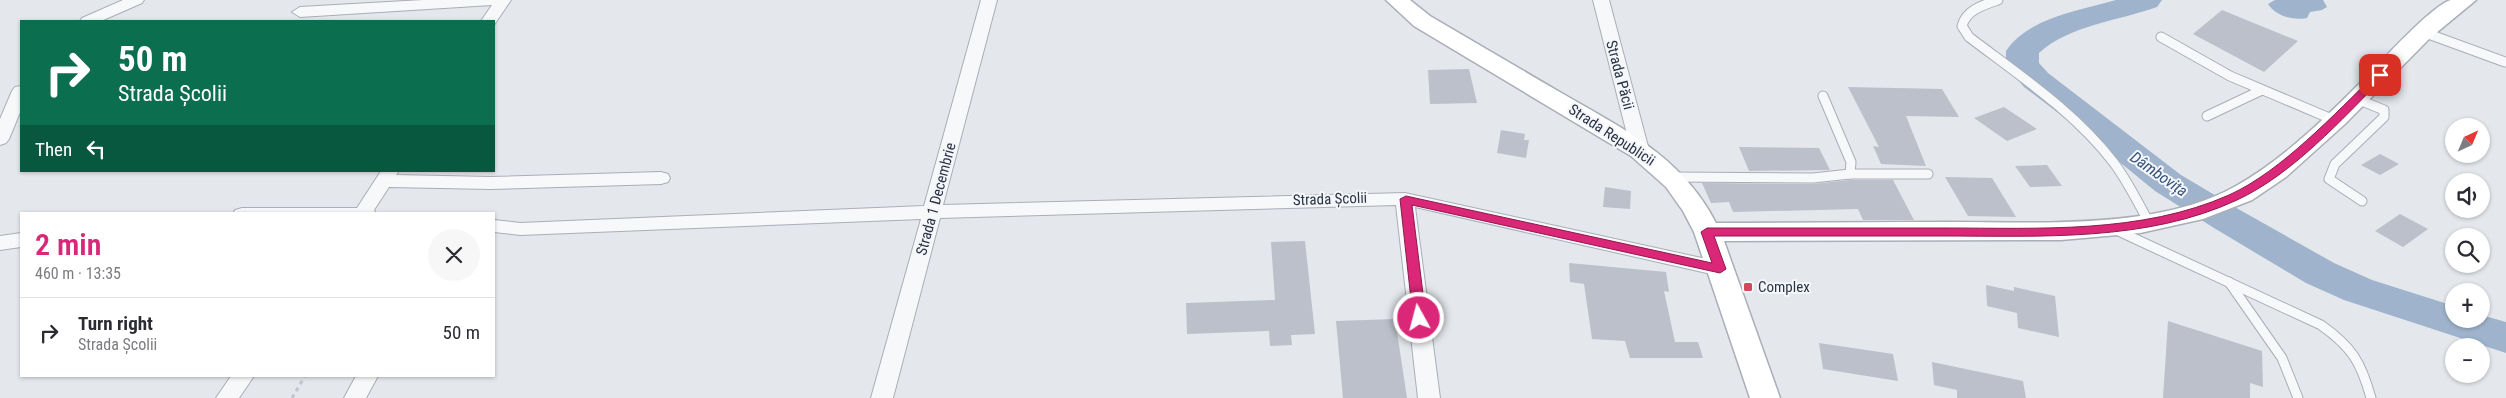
<!DOCTYPE html>
<html lang="en">
<head>
<meta charset="utf-8">
<style>
	body { margin:0; font-family:"Roboto Condensed",sans-serif; background:#f7f7f7; color:#2b2b33; height:100vh; display:flex; flex-direction:column; font-size:19px; white-space:nowrap }
	* { box-sizing:border-box; margin:0 }
	p { font-size:16px; color:#7c7c81 }
	.icon { flex:none; width:28px; height:28px; fill:none; stroke:currentColor; stroke-width:2; stroke-linecap:round; stroke-linejoin:round }
	.map { position:relative; flex:1; overflow:hidden }
	.details { position:absolute; left:20px; top:212px; width:475px; height:165px; display:flex; flex-direction:column; background:#fff; border-radius:0px; box-shadow:0 1px 4px #0004 }
	.details>* { flex:none }
	.top-card { position:absolute; left:20px; top:20px; width:475px; height:152px; border-radius:0px; box-shadow:0 1px 4px #0004; background:#0b6e4f; color:#fff; overflow:hidden }
	.needle { width:32px; rotate:44deg }
	.tools { position:absolute; left:2445px; top:118px; display:grid; gap:10px }
	.tools a { display:grid; place-items:center; width:45px; height:45px; border-radius:50%; background:#fff; box-shadow:0 1px 4px #0004; font-size:25px }
	.pin { position:absolute; display:grid; place-items:center; width:42px; height:42px; color:#fff; margin:-21px; border-radius:10px; box-shadow:0 2px 8px #0006 }
	.me { position:absolute; width:55px; margin:-28px; rotate:353deg; stroke-linejoin:round; filter:drop-shadow(0 0 4px #0008) }
	.turn { display:flex; align-items:center; gap:18px; height:105px; padding:0 15px; font-size:22px }
	.turn .icon { width:65px; height:65px; stroke-width:2.5 }
	.turn b { display:block; font-size:35px; line-height:42px }
	.then { display:flex; align-items:center; height:48px; padding:0 15px; background:#0003; gap:10px; font-size:19px }
	.round { display:grid; place-items:center; flex:none; width:52px; height:52px; border-radius:26px; background:#f7f7f7 }
	.overview { display:flex; align-items:center; justify-content:space-between; height:85px; padding:0 15px }
	h1 { font-size:30px; font-weight:600; line-height:38px; color:#db2777 }
	ul { padding:0; list-style:none }
	li { display:flex; align-items:center; gap:15px; height:70px; padding:0 15px; border-top:1px solid #e1e1e2 }
	li div { flex:1 }
	li b { display:block; font-size:19px }
	li em { font-style:normal }
	.map>svg:first-child { display:block }
	.water { fill:#9fb4cc }
	.lines { fill:none; stroke-linecap:round; stroke-linejoin:round }
	.river { fill:#9fb4cc; fill-rule:evenodd }
	.building { fill:#bbc0ca }
	.lane-casing { stroke:#a9aeb7; stroke-width:11 }
	.street-casing { stroke:#a9aeb7; stroke-width:2 }
	.secondary-casing { stroke:#a9aeb7; stroke-width:3 }
	.path { stroke:#c2c5cb; stroke-width:3; stroke-dasharray:4 4; stroke-linecap:butt }
	.lane { stroke:#f7f8fa; stroke-width:9 }
	.street { fill:#f7f8fa; fill-rule:evenodd }
	.secondary { fill:#fff; fill-rule:evenodd }
	.route { fill:#db2777; stroke:#8e194d }
	.poi-dot { fill:#d1495b; stroke:#f4f6f9; stroke-width:2 }
	.labels { text-anchor:middle; dominant-baseline:central; stroke-width:4; stroke-linejoin:round; paint-order:stroke }
	.street-label { font-size:15px; fill:#2b3445; stroke:#f4f6f9 }
	.poi-label { font-size:15px; fill:#2b3445; stroke:#f4f6f9; text-anchor:start }
	.water-label { font-size:16px; font-style:italic; fill:#34527a; stroke:#f4f6f9 }
</style>
</head>
<body>
<div class="map">
<svg width="2506" height="398" viewBox="0 0 2506 398">
	<rect width="100%" height="100%" fill="#e4e7ec"/>
	<path class="water" d="M2275 0H2323L2327 7 2322 10 2310 12 2307 18C2293 21 2276 16 2268 4Z"/>
	<g class="lines">
		<path class="river" d="M2116 0H2162L2157 7C2118 21 2070 25 2039 53V63L2048 73 2181 175 2240 210 2334 263 2372 280 2454 306V319H2481V315L2506 322V353L2344 300 2306 283 2214 228 2155 191 2078 128 2024 87 2006 65V51C2029 17 2079 11 2116 0Z"/>
	</g>
	<g class="building">
		<path d="M2222 10 2298 41 2264 72 2193 34Z"/>
		<path d="M1469 69 1477 103 1430 104 1428 70Z"/>
		<path d="M1848 87 1942 89 1959 117 1906 116 1926 166 1881 164 1873 146 1879 147Z"/>
		<path d="M2004 107 2037 129 2007 141 1974 118Z"/>
		<path d="M1501 130 1525 134 1524 140H1529L1526 158 1497 153Z"/>
		<path d="M1739 147 1819 148 1830 170 1749 171Z"/>
		<path d="M2380 154 2399 164 2380 175 2361 165Z"/>
		<path d="M2047 165 2062 186 2030 187 2015 166Z"/>
		<path d="M1945 177 1992 178 2016 217 1968 216Z"/>
		<path d="M1850 180H1893L1914 220H1863L1858 209 1733 212 1729 202 1711 203 1702 183 1813 184Z"/>
		<path d="M1605 187 1631 191 1630 209 1603 207Z"/>
		<path d="M2400 214 2428 229 2403 247 2375 231Z"/>
		<path d="M1305 241 1315 334 1291 335 1292 345 1270 346 1269 331 1187 334 1186 303 1275 300 1271 242Z"/>
		<path d="M1569 263 1666 272 1669 292 1664 291 1675 342H1698L1703 358H1630L1625 341 1592 339 1584 284 1570 282Z"/>
		<path d="M1986 285 2014 291V287L2055 296 2059 337 2018 328 2017 313 1987 306Z"/>
		<path d="M1395 319 1407 398H1343L1336 321Z"/>
		<path d="M2168 321 2262 351 2263 387 2250 383V398H2163Z"/>
		<path d="M1819 343 1893 354 1898 381 1823 369Z"/>
		<path d="M1932 362 2023 381 2026 398H1957V390L1934 385Z"/>
	</g>
	<g class="lines">
		<defs>
			<g id="lane">
				<path d="M1998 0C1983 5 1966 10 1962 26L1969 37C2019 75 2075 112 2114 163 2128 182 2138 202 2149 223"/>
				<path d="M2423 32 2505 62"/>
				<path d="M2161 37 2230 76 2334 120"/>
				<path d="M2357 99 2384 110V117L2335 164 2329 179 2362 201"/>
				<path d="M2207 116 2262 90"/>
				<path d="M1850 174H1928"/>
				<path d="M1672 177 1813 178 1850 174 1851 162 1823 96"/>
				<path d="M2114 229 2321 325C2352 347 2361 362 2371 398"/>
				<path d="M2229 282 2282 358 2298 398"/>
			</g>
			<g id="street">
				<path d="M123 0H144L142 3 101 21H80L82 18Z"/>
				<path d="M423 0H511L494 25V21H481L492 5 300 17 292 12 300 7Z"/>
				<path d="M981 0H997L943 205 1405 193 1720 262 1727 264 1730 269 1727 274 1720 276 1415 207 1440 398H1418L1396 205 940 218 893 398H871L921 219 520 235 494 232V220L520 223 924 206Z"/>
				<path d="M1593 0H1609L1649 150 1646 154H1634L1631 150Z"/>
				<path d="M21 86V110L9 139 6 143 0 145V119L12 91 15 87Z"/>
				<path d="M381 171H399L396 175 491 177 661 172 668 174 670 178 668 182 661 184 491 189 389 187 374 210 376 214H233L235 210 242 208H357Z"/>
				<path d="M21 233V247L0 250V236Z"/>
				<path d="M231 376H254L239 398H216Z"/>
				<path d="M356 376H378L366 398H344Z"/>
			</g>
			<path id="secondary" d="M1386 0H1410L1430 16C1473 41 1515 66 1558 91 1621 128 1681 155 1716 223 1794 223 1873 222 1951 222 2037 222 2159 230 2236 186 2284 159 2325 118 2364 79 2380 63 2432 5 2451 0 2458 0 2469 0 2476 0L2430 38 2345 124 2286 177 2252 200 2203 219 2140 233 2061 240 1724 241 1780 398H1750L1694 232 1683 211 1666 187 1631 156 1414 26Z"/>
		</defs>
		<use href="#lane" class="lane-casing"/>
		<use href="#street" class="street-casing"/>
		<use href="#secondary" class="secondary-casing"/>
		<path class="path" d="M292 398 305 376"/>
		<use href="#lane" class="lane"/>
		<use href="#street" class="street"/>
		<use href="#secondary" class="secondary"/>
	</g>
	<path class="route" d="M2380 72 2384 73V77C2341 120 2293 174 2237 200 2147 242 2040 236 1944 236 1867 236 1791 236 1714 236L1726 269 1720 273 1412 205 1426 318 1419 323 1413 318 1400 199 1406 196 1712 263 1701 232 1707 228C1786 228 1866 228 1945 228 2039 228 2141 234 2229 195 2282 171 2334 114 2377 73Z"/>
	<rect class="poi-dot" x="1743" y="282" width="10" height="10" rx="2.5"/>
	<g class="labels">
		<g class="street-label">
			<text transform="translate(1620 75) rotate(75)">Strada Păcii</text>
			<text transform="translate(1612 135) rotate(33)">Strada Republicii</text>
			<text transform="translate(936 199) rotate(-75)">Strada 1 Decembrie</text>
			<text transform="translate(1330 199) rotate(-2)">Strada Școlii</text>
		</g>
		<g class="poi-label">
			<text x="1758" y="287">Complex</text>
		</g>
		<g class="water-label">
			<text transform="translate(2159 174) rotate(35)">Dâmbovița</text>
		</g>
	</g>
</svg>
<div class="tools">
<a><svg class="needle" viewBox="-14 -14 28 28"><path d="M0-13l5 13h-10z" fill="#e53935"/><path d="M0 13l5-13h-10z" fill="#7c7c81"/></svg></a>
<a><svg class="icon" aria-label="sound" viewBox="0 0 24 24"><path d="M4 9h4l5-4v14l-5-4H4zM17 9q2 3 0 6"/></svg></a>
<a><svg class="icon" aria-label="search" viewBox="0 0 24 24"><circle cx="10" cy="10" r="6"/><path d="M15 15l6 6"/></svg></a>
<a>+</a>
<a>−</a>
</div>
<div class="pin" style="left:2380px;top:75px;background:#d93025"><svg class="icon" aria-label="arrive" viewBox="0 0 24 24"><path d="M6 21V4h12l-3 4 3 4H6"/></svg></div>
<svg class="me" style="left:1419px;top:318px" viewBox="-20 -20 40 40"><circle r="17" fill="#db2777" stroke="#fff" stroke-width="3"/><path d="M0-11L8 9 0 5-8 9z" fill="#fff"/></svg>
<div class="top-card">
<div class="turn"><svg class="icon" aria-label="right" viewBox="0 0 24 24"><path d="M7 20v-9h11M14 6l5 5-5 5"/></svg><div><b>50 m</b>Strada Școlii</div></div>
<div class="then">Then<svg class="icon" aria-label="left" viewBox="0 0 24 24"><path d="M17 20v-9H6M10 6l-5 5 5 5"/></svg></div>
</div>
<section class="details">
<div class="overview"><div><h1>2 min</h1><p>460 m · 13:35</p></div><a class="round"><svg class="icon" aria-label="close" viewBox="0 0 24 24"><path d="M6 6l12 12M18 6L6 18"/></svg></a></div>
<ul>
<li><svg class="icon" aria-label="right" viewBox="0 0 24 24"><path d="M7 20v-9h11M14 6l5 5-5 5"/></svg><div><b>Turn right</b><p>Strada Școlii</p></div><em>50 m</em></li>
</ul>
</section>
</div>
</body>
</html>
